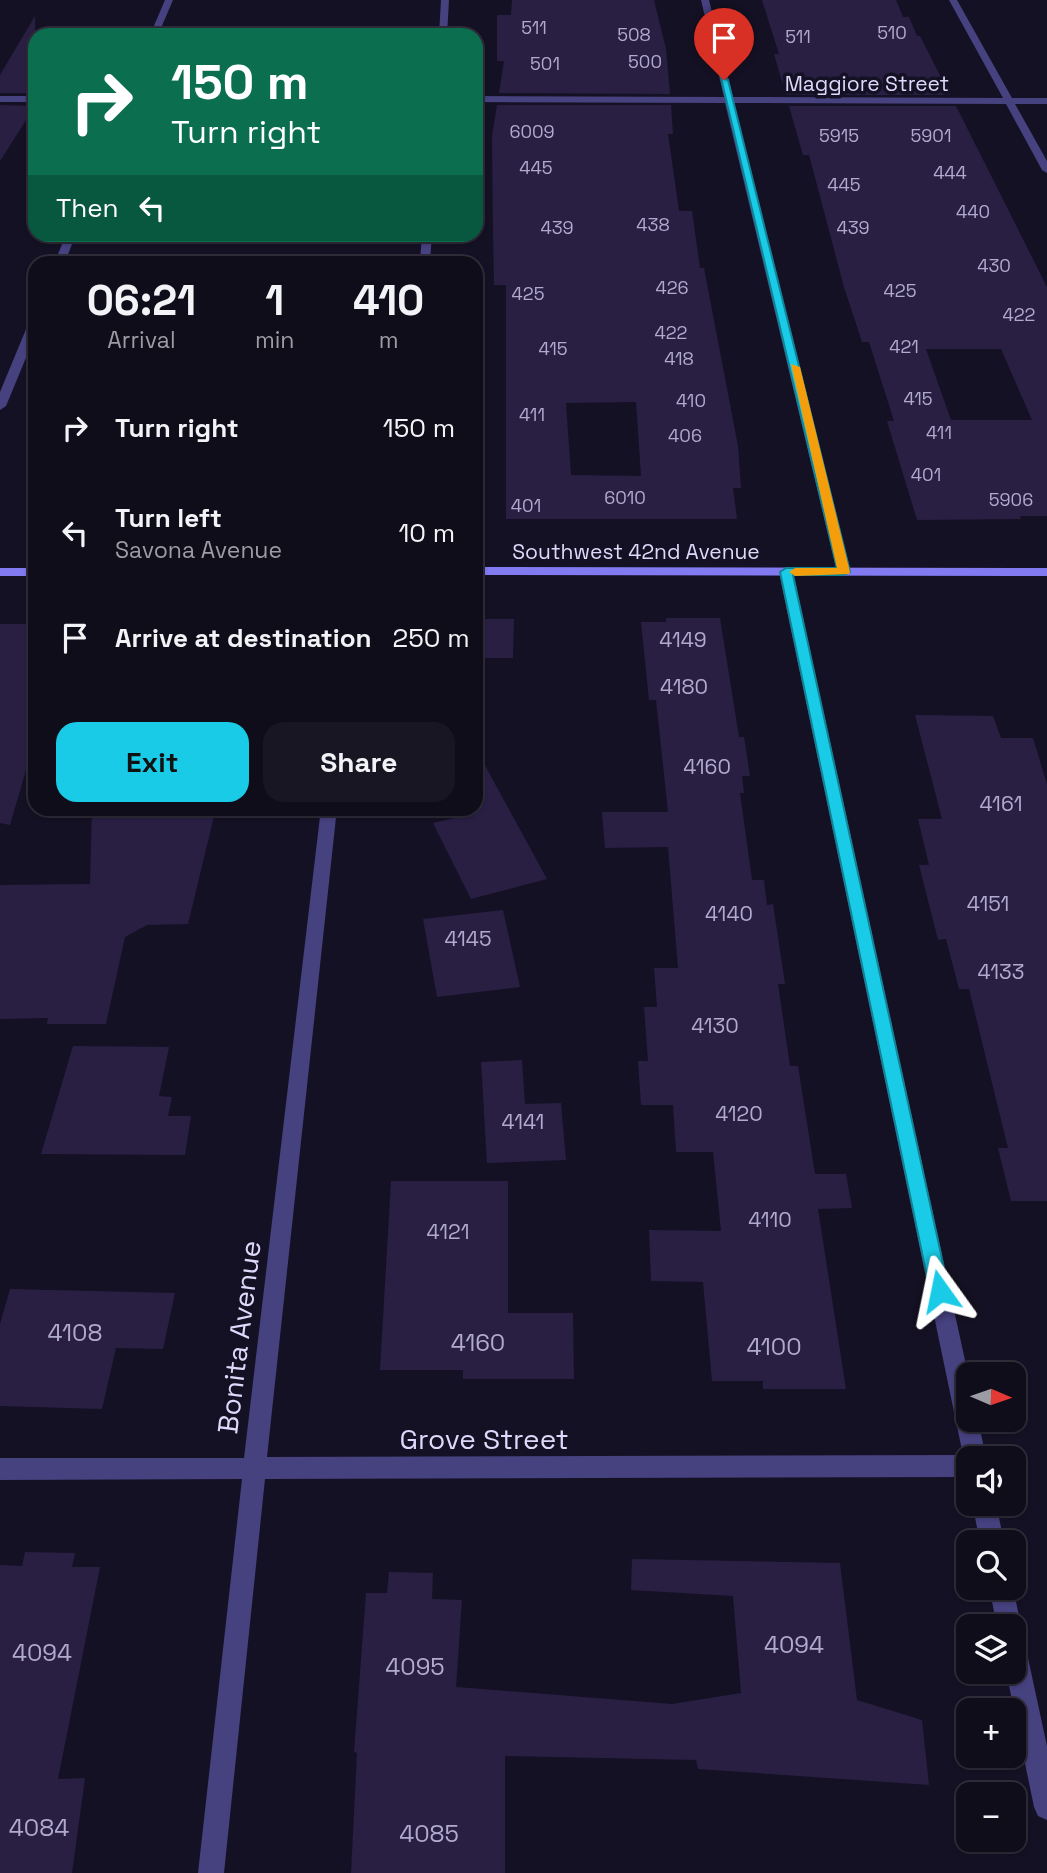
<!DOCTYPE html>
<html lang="en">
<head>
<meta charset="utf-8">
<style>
	body { margin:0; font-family:"Space Grotesk",sans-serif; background:#191624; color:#f1f3f6; height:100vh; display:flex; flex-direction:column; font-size:26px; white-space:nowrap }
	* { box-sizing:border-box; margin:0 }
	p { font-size:23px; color:#9c9ca3 }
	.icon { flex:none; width:38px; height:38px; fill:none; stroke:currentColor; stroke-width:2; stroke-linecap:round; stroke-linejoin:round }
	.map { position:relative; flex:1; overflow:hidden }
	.panel { position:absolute; left:28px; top:256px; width:455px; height:560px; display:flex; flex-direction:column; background:#100d1b; border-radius:21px; box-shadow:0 2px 5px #0004,0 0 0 2px #302d3a }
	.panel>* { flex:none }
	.guide { position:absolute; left:28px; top:28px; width:455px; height:214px; border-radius:21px; box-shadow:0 2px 5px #0004,0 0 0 2px #302d3a; background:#0b6e4f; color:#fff; overflow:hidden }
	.needle { width:46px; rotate:92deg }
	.fabs { position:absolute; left:956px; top:1362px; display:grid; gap:14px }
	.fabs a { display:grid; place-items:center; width:70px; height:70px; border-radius:14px; background:#100d1b; box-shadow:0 2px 5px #0004,0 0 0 2px #302d3a; font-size:35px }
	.pin { position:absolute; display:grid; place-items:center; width:60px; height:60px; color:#fff; margin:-72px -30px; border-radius:50% 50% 50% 0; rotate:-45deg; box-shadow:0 0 7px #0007 }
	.pin .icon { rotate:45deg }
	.me { position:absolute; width:77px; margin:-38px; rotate:348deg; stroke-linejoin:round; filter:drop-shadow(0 0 5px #0008) }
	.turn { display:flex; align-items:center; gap:24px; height:147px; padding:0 28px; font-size:32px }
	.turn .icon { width:91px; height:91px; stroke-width:2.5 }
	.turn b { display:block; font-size:49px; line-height:60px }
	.then { display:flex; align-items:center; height:66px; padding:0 28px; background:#0003; gap:14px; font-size:26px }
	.eta { display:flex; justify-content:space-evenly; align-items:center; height:119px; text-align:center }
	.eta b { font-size:42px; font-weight:700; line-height:49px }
	.primary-button { display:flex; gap:14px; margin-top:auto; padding:14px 28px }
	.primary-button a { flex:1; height:80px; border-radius:21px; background:#19cbe7; color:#111; font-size:28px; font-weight:700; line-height:80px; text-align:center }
	.primary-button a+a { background:#191624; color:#f1f3f6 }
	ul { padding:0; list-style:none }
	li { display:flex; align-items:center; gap:21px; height:105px; padding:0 28px }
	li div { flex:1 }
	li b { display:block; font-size:26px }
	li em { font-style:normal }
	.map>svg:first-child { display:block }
	.building { fill:#281f43; fill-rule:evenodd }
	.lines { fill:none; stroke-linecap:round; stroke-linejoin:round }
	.minor { fill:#46417f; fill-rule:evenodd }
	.tertiary { fill:#46417f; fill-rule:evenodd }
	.secondary { fill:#817af1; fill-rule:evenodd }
	.route { fill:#19cbe7; stroke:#108496; stroke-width:2 }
	.slow { fill:#f59e0b }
	.labels { text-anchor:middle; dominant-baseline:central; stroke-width:7; stroke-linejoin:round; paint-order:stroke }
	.far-number-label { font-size:18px; fill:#b0aacd }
	.far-street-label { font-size:21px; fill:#ded9fb; stroke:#151124 }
	.number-label { font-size:21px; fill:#b0aacd }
	.near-number-label { font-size:24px; fill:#b0aacd }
	.near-street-label { font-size:28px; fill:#ded9fb; stroke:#151124 }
</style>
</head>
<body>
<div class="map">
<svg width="1047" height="1873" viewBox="0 0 1047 1873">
	<rect width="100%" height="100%" fill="#151124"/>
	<g class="building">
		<path d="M512 0H654L666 49 670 94 499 93 504 61H497V15H511Z"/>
		<path d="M762 0H896L903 17H909L917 36H920L950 95H786L774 54H779Z"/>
		<path d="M35 16V93H0V75Z"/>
		<path d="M0 105 35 106 0 161Z"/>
		<path d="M497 105H671L673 134H668L679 211H692L700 268H704L738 446 741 488H733L737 519H506V285H494L493 232 492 136ZM636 402 641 476 571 475 566 403Z"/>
		<path d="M789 106H956L1047 287V516H1020L1021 519 917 520 887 421H894L869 342H862L844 287 809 155H803ZM926 349H1001L1032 420H951Z"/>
		<path d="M666 618H720L739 737H744L750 776H742L744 793H740L752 880H764L767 905 773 904 785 984H778L790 1066H798L815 1174H846L852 1208 818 1209 846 1389H763V1381H712L703 1282 651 1281 649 1230 721 1231 713 1152H676L673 1105H641L638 1061H648L644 1007H657L654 968H678L668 847 605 848 602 812H668L656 700H649L641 622H666Z"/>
		<path d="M476 619H514L513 658H476Z"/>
		<path d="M0 624H35V739L10 825 0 823Z"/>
		<path d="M915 715 993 716 1001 738H1033L1047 784V1201H1011L998 1148H1008L969 989H959L946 939 938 940 919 865H929L918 819H942Z"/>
		<path d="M476 749 547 879 471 899 433 823 476 813Z"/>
		<path d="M92 808H216L188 924 147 925 125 937 106 1024H47L48 1018 0 1019V885L90 884Z"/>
		<path d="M503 910 520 987 437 997 423 919Z"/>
		<path d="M73 1046 169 1047 159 1096 172 1097 168 1116H191L185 1155 41 1154Z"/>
		<path d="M522 1060 525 1104 561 1103 566 1160 487 1163 481 1062Z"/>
		<path d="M391 1181H508V1313H573L574 1379H463V1370H380Z"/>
		<path d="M10 1289 175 1293 163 1349 116 1348 102 1409 0 1406V1324Z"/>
		<path d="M25 1552 75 1553 72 1567H100L58 1779 85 1778 72 1873H0V1565L22 1566Z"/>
		<path d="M632 1559 840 1563 857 1700 922 1720 929 1785 698 1769 696 1760 505 1756V1873H351L357 1753 354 1752 366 1593H387L389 1572 433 1573 432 1599 462 1600 456 1687 672 1704 741 1693 733 1596 631 1590Z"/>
	</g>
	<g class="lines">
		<g class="minor">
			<path d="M441 0H449L447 35H439Z"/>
			<path d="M701 0H709L733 97 1003 98 949 0H957L1012 98H1047V104H1015L1047 161V173L1042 170 1006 104 734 103 851 572 849 575 844 576 837 572 725 103 476 102V96L724 97Z"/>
			<rect x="0" y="96" width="35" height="6"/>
			<path d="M422 234H432L430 262H420Z"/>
			<path d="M786 568 793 572 968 1374V1419H978L986 1458H968V1477L265 1479 224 1873H198L242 1479 0 1480V1458H244L321 808H337L267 1457 963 1455 779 572Z"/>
			<path d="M972 1503H996L1004 1542H980Z"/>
			<path d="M989 1587H1013L1021 1626 1018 1634 1022 1635 1025 1644 1047 1746V1820L1038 1816 1034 1807 1006 1671H1013V1626H997Z"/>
		</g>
		<g class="tertiary">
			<path d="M165 0H173L158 35H150Z"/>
			<path d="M66 234H76L65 262H55Z"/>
			<path d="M35 319V336L6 406 0 410V392L29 322Z"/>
		</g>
		<g class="secondary">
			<path d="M476 567 1047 568V576L476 575Z"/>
			<rect x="0" y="568" width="35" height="8"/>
		</g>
	</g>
	<path class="route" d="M721 78 728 80 850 572 844 575H793L949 1291 946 1297 940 1300 933 1297 930 1291 780 572 786 568H837Z"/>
	<path class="slow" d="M791 364 800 367 850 572 849 574 795 576 789 572 795 568H837Z"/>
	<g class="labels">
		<g class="far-number-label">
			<text x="534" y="27">511</text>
			<text x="892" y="32">510</text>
			<text x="634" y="34">508</text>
			<text x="798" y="36">511</text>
			<text x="645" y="61">500</text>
			<text x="545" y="63">501</text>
			<text x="532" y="131">6009</text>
			<text x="839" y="135">5915</text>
			<text x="931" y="135">5901</text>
			<text x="536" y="167">445</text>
			<text x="950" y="172">444</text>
			<text x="844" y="184">445</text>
			<text x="973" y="211">440</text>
			<text x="653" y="224">438</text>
			<text x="557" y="227">439</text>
			<text x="853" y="227">439</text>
			<text x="994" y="265">430</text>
			<text x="672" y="287">426</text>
			<text x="900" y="290">425</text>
			<text x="528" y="293">425</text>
			<text x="1019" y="314">422</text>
			<text x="671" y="332">422</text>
			<text x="904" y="346">421</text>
			<text x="553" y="348">415</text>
			<text x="679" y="358">418</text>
			<text x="918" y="398">415</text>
			<text x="691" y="400">410</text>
			<text x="532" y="414">411</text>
			<text x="939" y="432">411</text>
			<text x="685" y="435">406</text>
			<text x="926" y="474">401</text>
			<text x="625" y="497">6010</text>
			<text x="1011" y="499">5906</text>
			<text x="526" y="505">401</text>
		</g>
		<g class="far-street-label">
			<text x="867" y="83">Maggiore Street</text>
			<text x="636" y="551">Southwest 42nd Avenue</text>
		</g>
		<g class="number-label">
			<text x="683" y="639">4149</text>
			<text x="684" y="686">4180</text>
			<text x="707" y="766">4160</text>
			<text x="1001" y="803">4161</text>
			<text x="988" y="903">4151</text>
			<text x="729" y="913">4140</text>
			<text x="468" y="938">4145</text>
			<text x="1001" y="971">4133</text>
			<text x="715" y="1025">4130</text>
			<text x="739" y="1113">4120</text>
			<text x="523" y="1121">4141</text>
			<text x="770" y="1219">4110</text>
			<text x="448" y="1231">4121</text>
		</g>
		<g class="near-number-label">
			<text x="75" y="1332">4108</text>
			<text x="478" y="1342">4160</text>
			<text x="774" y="1346">4100</text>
			<text x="794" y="1644">4094</text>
			<text x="42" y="1652">4094</text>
			<text x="415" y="1666">4095</text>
			<text x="39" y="1827">4084</text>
			<text x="429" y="1833">4085</text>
		</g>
		<g class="near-street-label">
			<text transform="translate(239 1337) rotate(-83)">Bonita Avenue</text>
			<text x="484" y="1439">Grove Street</text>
		</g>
	</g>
</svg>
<div class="fabs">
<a><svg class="needle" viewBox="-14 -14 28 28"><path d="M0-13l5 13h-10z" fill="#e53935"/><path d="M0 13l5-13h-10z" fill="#9c9ca3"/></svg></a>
<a><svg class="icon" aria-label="sound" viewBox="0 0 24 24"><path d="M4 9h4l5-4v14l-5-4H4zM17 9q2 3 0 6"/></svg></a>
<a><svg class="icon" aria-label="search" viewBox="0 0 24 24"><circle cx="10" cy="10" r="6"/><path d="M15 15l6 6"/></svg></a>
<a><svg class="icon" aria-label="layers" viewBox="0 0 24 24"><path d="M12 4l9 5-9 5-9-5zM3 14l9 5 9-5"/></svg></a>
<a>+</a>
<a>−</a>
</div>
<div class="pin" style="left:724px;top:80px;background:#d93025"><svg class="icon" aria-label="arrive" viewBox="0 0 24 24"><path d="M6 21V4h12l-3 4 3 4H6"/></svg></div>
<svg class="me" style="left:940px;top:1291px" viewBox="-20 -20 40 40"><path d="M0-17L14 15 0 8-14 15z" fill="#19cbe7" stroke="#fff" stroke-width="4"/></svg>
<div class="guide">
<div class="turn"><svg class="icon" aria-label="right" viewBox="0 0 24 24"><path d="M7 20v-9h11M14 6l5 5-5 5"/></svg><div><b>150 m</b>Turn right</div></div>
<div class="then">Then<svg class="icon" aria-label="left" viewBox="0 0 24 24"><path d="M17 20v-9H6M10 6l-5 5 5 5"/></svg></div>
</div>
<section class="panel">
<div class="eta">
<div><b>06:21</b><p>Arrival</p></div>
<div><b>1</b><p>min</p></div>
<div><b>410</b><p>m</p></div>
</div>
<ul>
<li><svg class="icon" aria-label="right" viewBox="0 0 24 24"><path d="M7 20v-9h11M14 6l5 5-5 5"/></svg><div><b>Turn right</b></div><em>150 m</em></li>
<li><svg class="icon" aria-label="left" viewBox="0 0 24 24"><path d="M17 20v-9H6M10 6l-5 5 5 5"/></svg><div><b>Turn left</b><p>Savona Avenue</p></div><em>10 m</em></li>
<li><svg class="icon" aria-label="arrive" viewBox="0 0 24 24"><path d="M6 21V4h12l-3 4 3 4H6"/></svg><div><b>Arrive at destination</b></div><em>250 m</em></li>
</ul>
<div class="primary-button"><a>Exit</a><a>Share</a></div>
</section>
</div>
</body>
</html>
